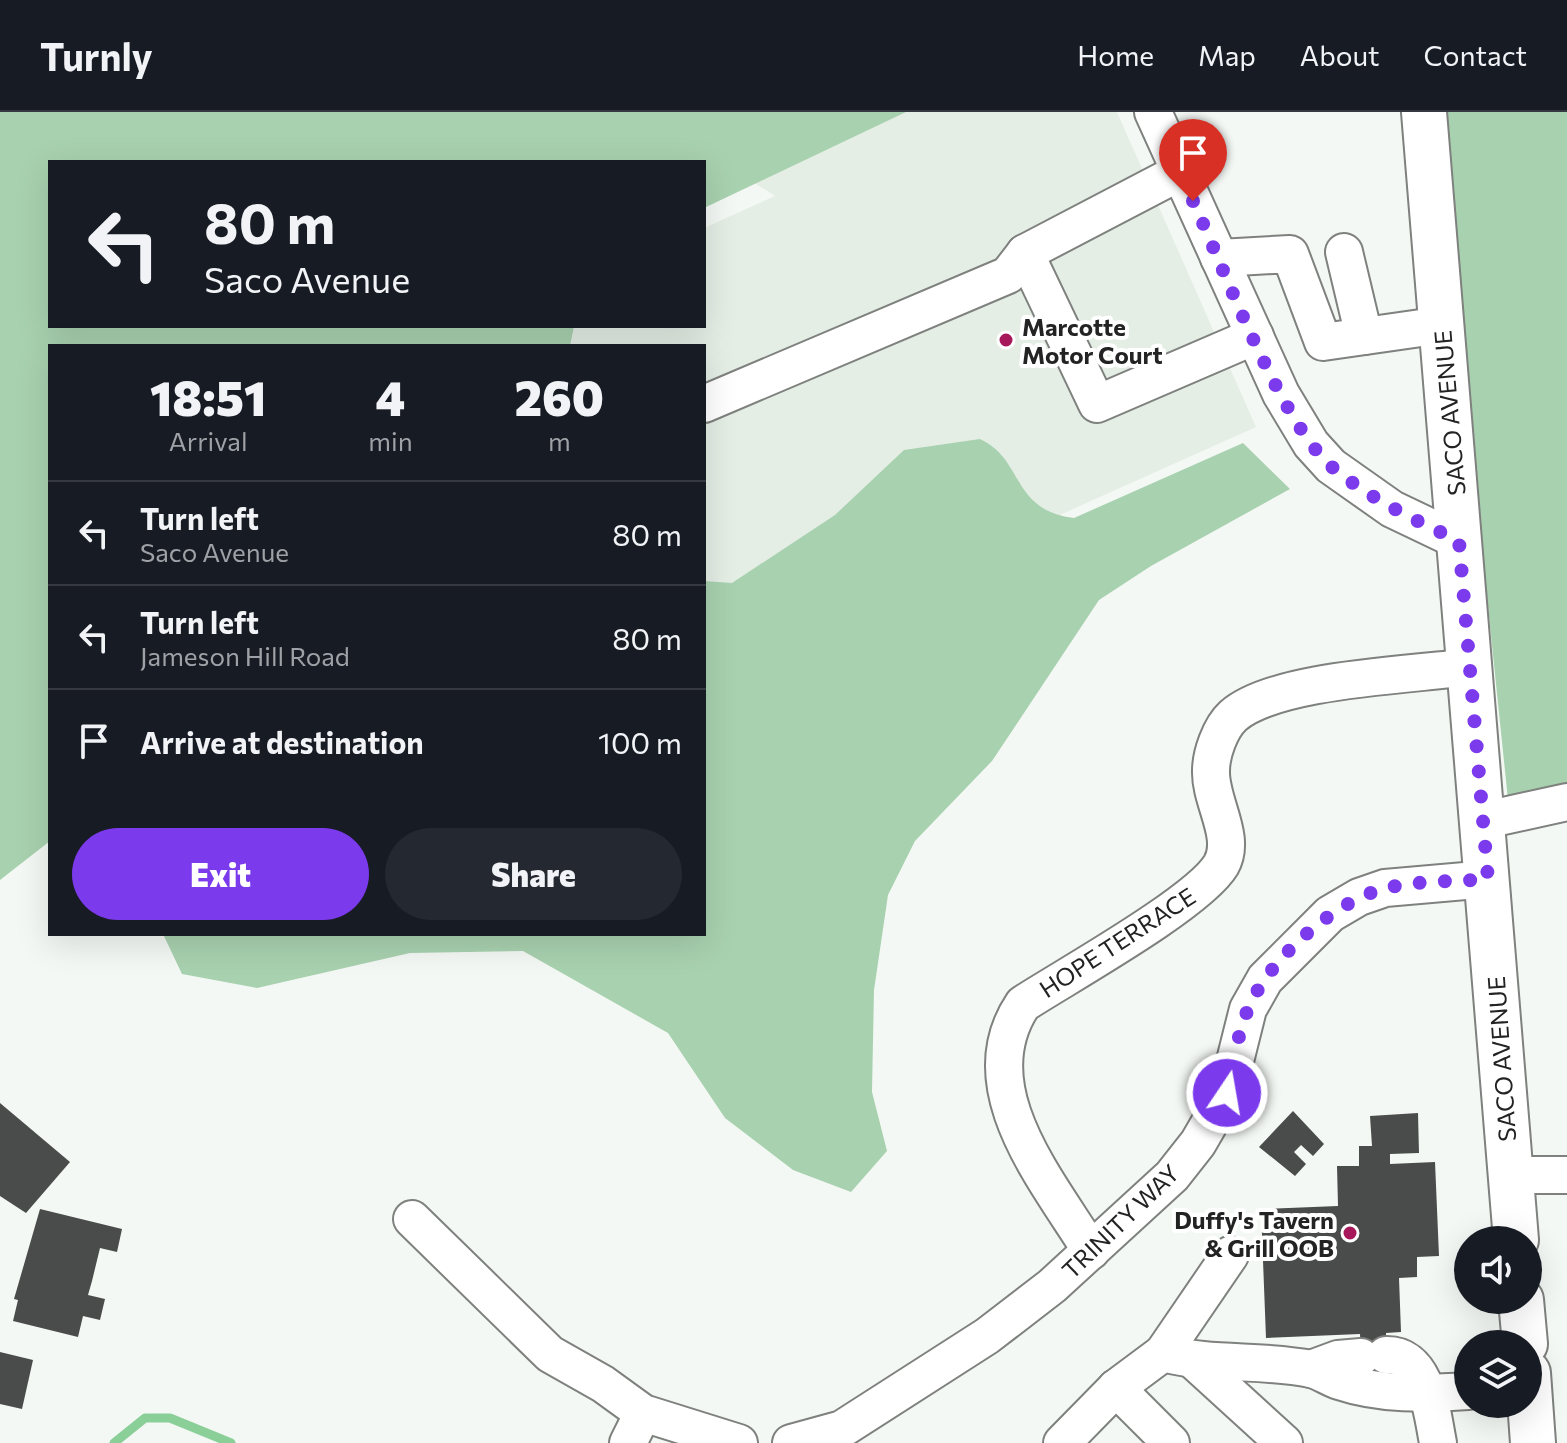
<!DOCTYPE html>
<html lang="en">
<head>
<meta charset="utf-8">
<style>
	body { margin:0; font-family:Commissioner,sans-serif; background:#242831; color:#f1f3f6; height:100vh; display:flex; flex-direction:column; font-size:30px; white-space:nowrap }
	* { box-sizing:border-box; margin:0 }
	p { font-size:26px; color:#9ea1a6 }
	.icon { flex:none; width:44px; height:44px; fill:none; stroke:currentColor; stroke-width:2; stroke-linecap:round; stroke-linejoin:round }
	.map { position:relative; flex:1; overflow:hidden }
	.drawer { position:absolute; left:48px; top:232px; width:658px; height:592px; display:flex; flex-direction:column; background:#171b24; border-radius:0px; box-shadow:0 8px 32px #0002 }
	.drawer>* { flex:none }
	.guide { position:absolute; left:48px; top:48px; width:658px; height:168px; border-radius:0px; box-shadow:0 8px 32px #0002; background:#171b24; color:#f1f3f6; overflow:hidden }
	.controls { position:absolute; left:1454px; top:1114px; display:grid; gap:16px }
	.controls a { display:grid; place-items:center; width:88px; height:88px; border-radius:50%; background:#171b24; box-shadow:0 8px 32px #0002; font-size:40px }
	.pin { position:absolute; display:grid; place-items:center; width:68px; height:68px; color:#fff; margin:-82px -34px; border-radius:50% 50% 50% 0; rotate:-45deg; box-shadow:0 0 8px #0007 }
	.pin .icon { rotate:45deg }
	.me { position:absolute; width:88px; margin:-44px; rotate:12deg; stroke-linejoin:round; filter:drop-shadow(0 0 6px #0008) }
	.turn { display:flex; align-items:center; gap:28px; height:168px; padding:0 24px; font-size:36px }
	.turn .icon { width:104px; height:104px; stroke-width:2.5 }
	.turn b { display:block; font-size:56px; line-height:68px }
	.eta { display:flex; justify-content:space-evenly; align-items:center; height:136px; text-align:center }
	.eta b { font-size:48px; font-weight:800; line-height:56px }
	.primary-button { display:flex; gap:16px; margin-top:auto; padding:16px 24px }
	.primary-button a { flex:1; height:92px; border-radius:48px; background:#7c3aed; color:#fff; font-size:32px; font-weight:800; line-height:92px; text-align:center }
	.primary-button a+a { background:#242831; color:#f1f3f6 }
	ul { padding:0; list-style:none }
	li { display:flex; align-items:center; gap:24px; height:104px; padding:0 24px; border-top:2px solid #363941 }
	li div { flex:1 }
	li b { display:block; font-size:30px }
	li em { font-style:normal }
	header { display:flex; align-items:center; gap:48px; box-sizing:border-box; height:112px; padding:0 40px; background:#171b24; border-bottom:2px solid #363941 }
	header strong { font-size:38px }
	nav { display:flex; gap:44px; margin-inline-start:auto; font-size:28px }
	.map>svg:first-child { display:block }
	.built { fill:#e4eee5 }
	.green { fill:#a8d1af }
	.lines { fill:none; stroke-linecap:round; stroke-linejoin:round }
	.stream { stroke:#8ace98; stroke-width:9 }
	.building { fill:#494c4a }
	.minor-casing { stroke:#7e817e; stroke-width:40 }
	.major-casing { stroke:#7e817e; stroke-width:48 }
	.minor { stroke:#fff; stroke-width:36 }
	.major { stroke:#fff; stroke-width:44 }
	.route { stroke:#7c3aed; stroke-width:14; stroke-dasharray:0 25.2 }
	.poi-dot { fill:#a61859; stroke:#fff; stroke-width:3 }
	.labels { text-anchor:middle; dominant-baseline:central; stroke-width:8; stroke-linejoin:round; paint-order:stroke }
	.poi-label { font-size:24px; font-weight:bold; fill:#222322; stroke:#fff; text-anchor:start }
	.street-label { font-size:24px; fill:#222322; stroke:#fff }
</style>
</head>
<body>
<header>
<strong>Turnly</strong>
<nav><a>Home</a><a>Map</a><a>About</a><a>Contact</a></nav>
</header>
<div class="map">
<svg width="1567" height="1331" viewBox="0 0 1567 1331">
	<rect width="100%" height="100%" fill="#f4f8f4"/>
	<path class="built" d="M645 0H1117L1256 315 714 558 704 534V234H571L562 214H704V116L775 84Z"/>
	<g class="green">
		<path d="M0 0H906L704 96V50H50V214H574L570 234H50V729L0 768Z"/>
		<path d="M1437 0H1567V690L1508 688Z"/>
		<path d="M980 327C1025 348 1010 398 1074 406L1243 331 1290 377 1151 454 1099 488 992 649 915 729 888 783 874 878 872 980 887 1039 851 1080 793 1058 725 1006 668 921 523 839 410 841 257 876 182 862 163 822H704V469L732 471 835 403 904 338Z"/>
	</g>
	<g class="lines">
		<path class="stream" d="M114 1331 145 1306H170L231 1331"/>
	</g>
	<g class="building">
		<path d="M0 991 70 1050 26 1101 0 1084Z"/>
		<path d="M1293 999 1324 1032 1313 1044 1301 1033 1294 1040 1306 1052 1295 1064 1259 1035Z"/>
		<path d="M1418 1001 1419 1041 1390 1042V1052L1435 1050 1439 1144 1417 1145V1165L1399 1166 1401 1220 1386 1221 1387 1262 1362 1264 1360 1222 1266 1226 1261 1097 1338 1094 1337 1054H1359V1034H1372L1370 1004Z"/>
		<path d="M40 1097 122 1117 117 1140 100 1136 92 1169 88 1183 105 1187 100 1208 83 1204 78 1225 13 1209 18 1188 14 1187Z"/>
		<path d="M0 1240 33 1248 22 1297 0 1292Z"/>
	</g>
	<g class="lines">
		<defs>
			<g id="minor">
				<path d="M1153 0 1281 282 1311 332 1331 354 1392 397 1459 429"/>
				<path d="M1344 140 1364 224"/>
				<path d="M1025 141 1097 292 1255 224"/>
				<path d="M1219 146 1290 142 1323 230 1442 213"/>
				<path d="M704 292 1008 163 1025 141 1180 60"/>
				<path d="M1481 709 1567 690"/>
				<path d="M1510 1063H1567"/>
				<path d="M412 1107 550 1242 603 1272 643 1301 739 1331"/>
				<path d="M1091 1139C1048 1069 967 975 1023 892 1066 864 1198 791 1221 753 1237 725 1210 690 1211 659 1211 642 1220 616 1233 604 1275 567 1411 563 1469 555"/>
				<path d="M1163 1241 1230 1143"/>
				<path d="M1386 1243C1427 1242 1432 1300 1438 1331"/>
				<path d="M1194 1249 1284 1331"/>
				<path d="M1311 1257 1338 1247 1361 1245"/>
				<path d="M1116 1276 1171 1331"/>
				<path d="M628 1331 643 1301"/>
				<path d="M791 1331 842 1317 987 1224 1052 1174 1172 1064 1198 1031 1227 981 1248 897 1265 867 1330 802 1359 785 1385 776 1488 767"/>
				<path d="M1062 1331 1116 1276 1163 1241C1212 1254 1262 1247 1311 1257 1320 1259 1330 1266 1339 1269 1381 1283 1425 1282 1468 1279"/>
			</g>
			<g id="major">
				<path d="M1424 0 1516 1128"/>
				<path d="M1521 1188 1525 1232"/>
				<path d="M1528 1261 1533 1331"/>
			</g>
		</defs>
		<use href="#minor" class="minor-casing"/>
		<use href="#major" class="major-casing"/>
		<use href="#minor" class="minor"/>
		<use href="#major" class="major"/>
	</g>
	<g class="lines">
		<path class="route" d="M1193 89C1224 156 1280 310 1332 355 1370 387 1415 408 1459 429L1488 767C1454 770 1416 768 1383 777 1333 790 1268 849 1248 897 1237 924 1233 953 1227 981"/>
	</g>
	<g class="poi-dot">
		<circle cx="1006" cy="228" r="8"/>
		<circle cx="1350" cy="1121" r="8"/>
	</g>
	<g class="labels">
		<g class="poi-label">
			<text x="1022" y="214">Marcotte<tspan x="1022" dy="28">Motor Court</tspan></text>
			<text x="1334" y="1107" text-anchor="end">Duffy's Tavern<tspan x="1334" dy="28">&amp; Grill OOB</tspan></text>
		</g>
		<g class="street-label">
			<text transform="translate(1449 301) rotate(-95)">SACO AVENUE</text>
			<text transform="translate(1117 830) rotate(-33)">HOPE TERRACE</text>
			<text transform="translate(1501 947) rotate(-94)">SACO AVENUE</text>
			<text transform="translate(1120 1109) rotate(-44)">TRINITY WAY</text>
		</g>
	</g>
</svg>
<div class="controls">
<a><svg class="icon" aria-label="sound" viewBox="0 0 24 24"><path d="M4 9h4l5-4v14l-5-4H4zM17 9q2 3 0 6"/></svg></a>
<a><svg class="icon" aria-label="layers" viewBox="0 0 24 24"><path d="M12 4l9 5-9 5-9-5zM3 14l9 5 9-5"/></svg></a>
</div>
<div class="pin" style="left:1193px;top:89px;background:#d93025"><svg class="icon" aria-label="arrive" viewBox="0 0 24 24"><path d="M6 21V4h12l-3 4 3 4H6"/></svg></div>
<svg class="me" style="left:1227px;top:981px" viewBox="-20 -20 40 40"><circle r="17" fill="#7c3aed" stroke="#fff" stroke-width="3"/><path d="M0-11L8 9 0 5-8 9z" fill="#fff"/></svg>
<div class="guide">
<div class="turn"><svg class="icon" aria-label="left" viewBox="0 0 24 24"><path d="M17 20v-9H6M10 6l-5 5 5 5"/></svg><div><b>80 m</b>Saco Avenue</div></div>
</div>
<section class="drawer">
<div class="eta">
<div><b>18:51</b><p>Arrival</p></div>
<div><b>4</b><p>min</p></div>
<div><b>260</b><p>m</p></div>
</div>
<ul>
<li><svg class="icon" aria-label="left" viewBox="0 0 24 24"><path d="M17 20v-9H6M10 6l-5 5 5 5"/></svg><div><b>Turn left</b><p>Saco Avenue</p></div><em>80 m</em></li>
<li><svg class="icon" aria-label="left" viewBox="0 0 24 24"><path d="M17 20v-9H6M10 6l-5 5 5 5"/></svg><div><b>Turn left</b><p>Jameson Hill Road</p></div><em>80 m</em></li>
<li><svg class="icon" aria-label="arrive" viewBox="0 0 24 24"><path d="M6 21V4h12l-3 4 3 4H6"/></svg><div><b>Arrive at destination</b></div><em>100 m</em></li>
</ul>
<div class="primary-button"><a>Exit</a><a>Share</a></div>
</section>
</div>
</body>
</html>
